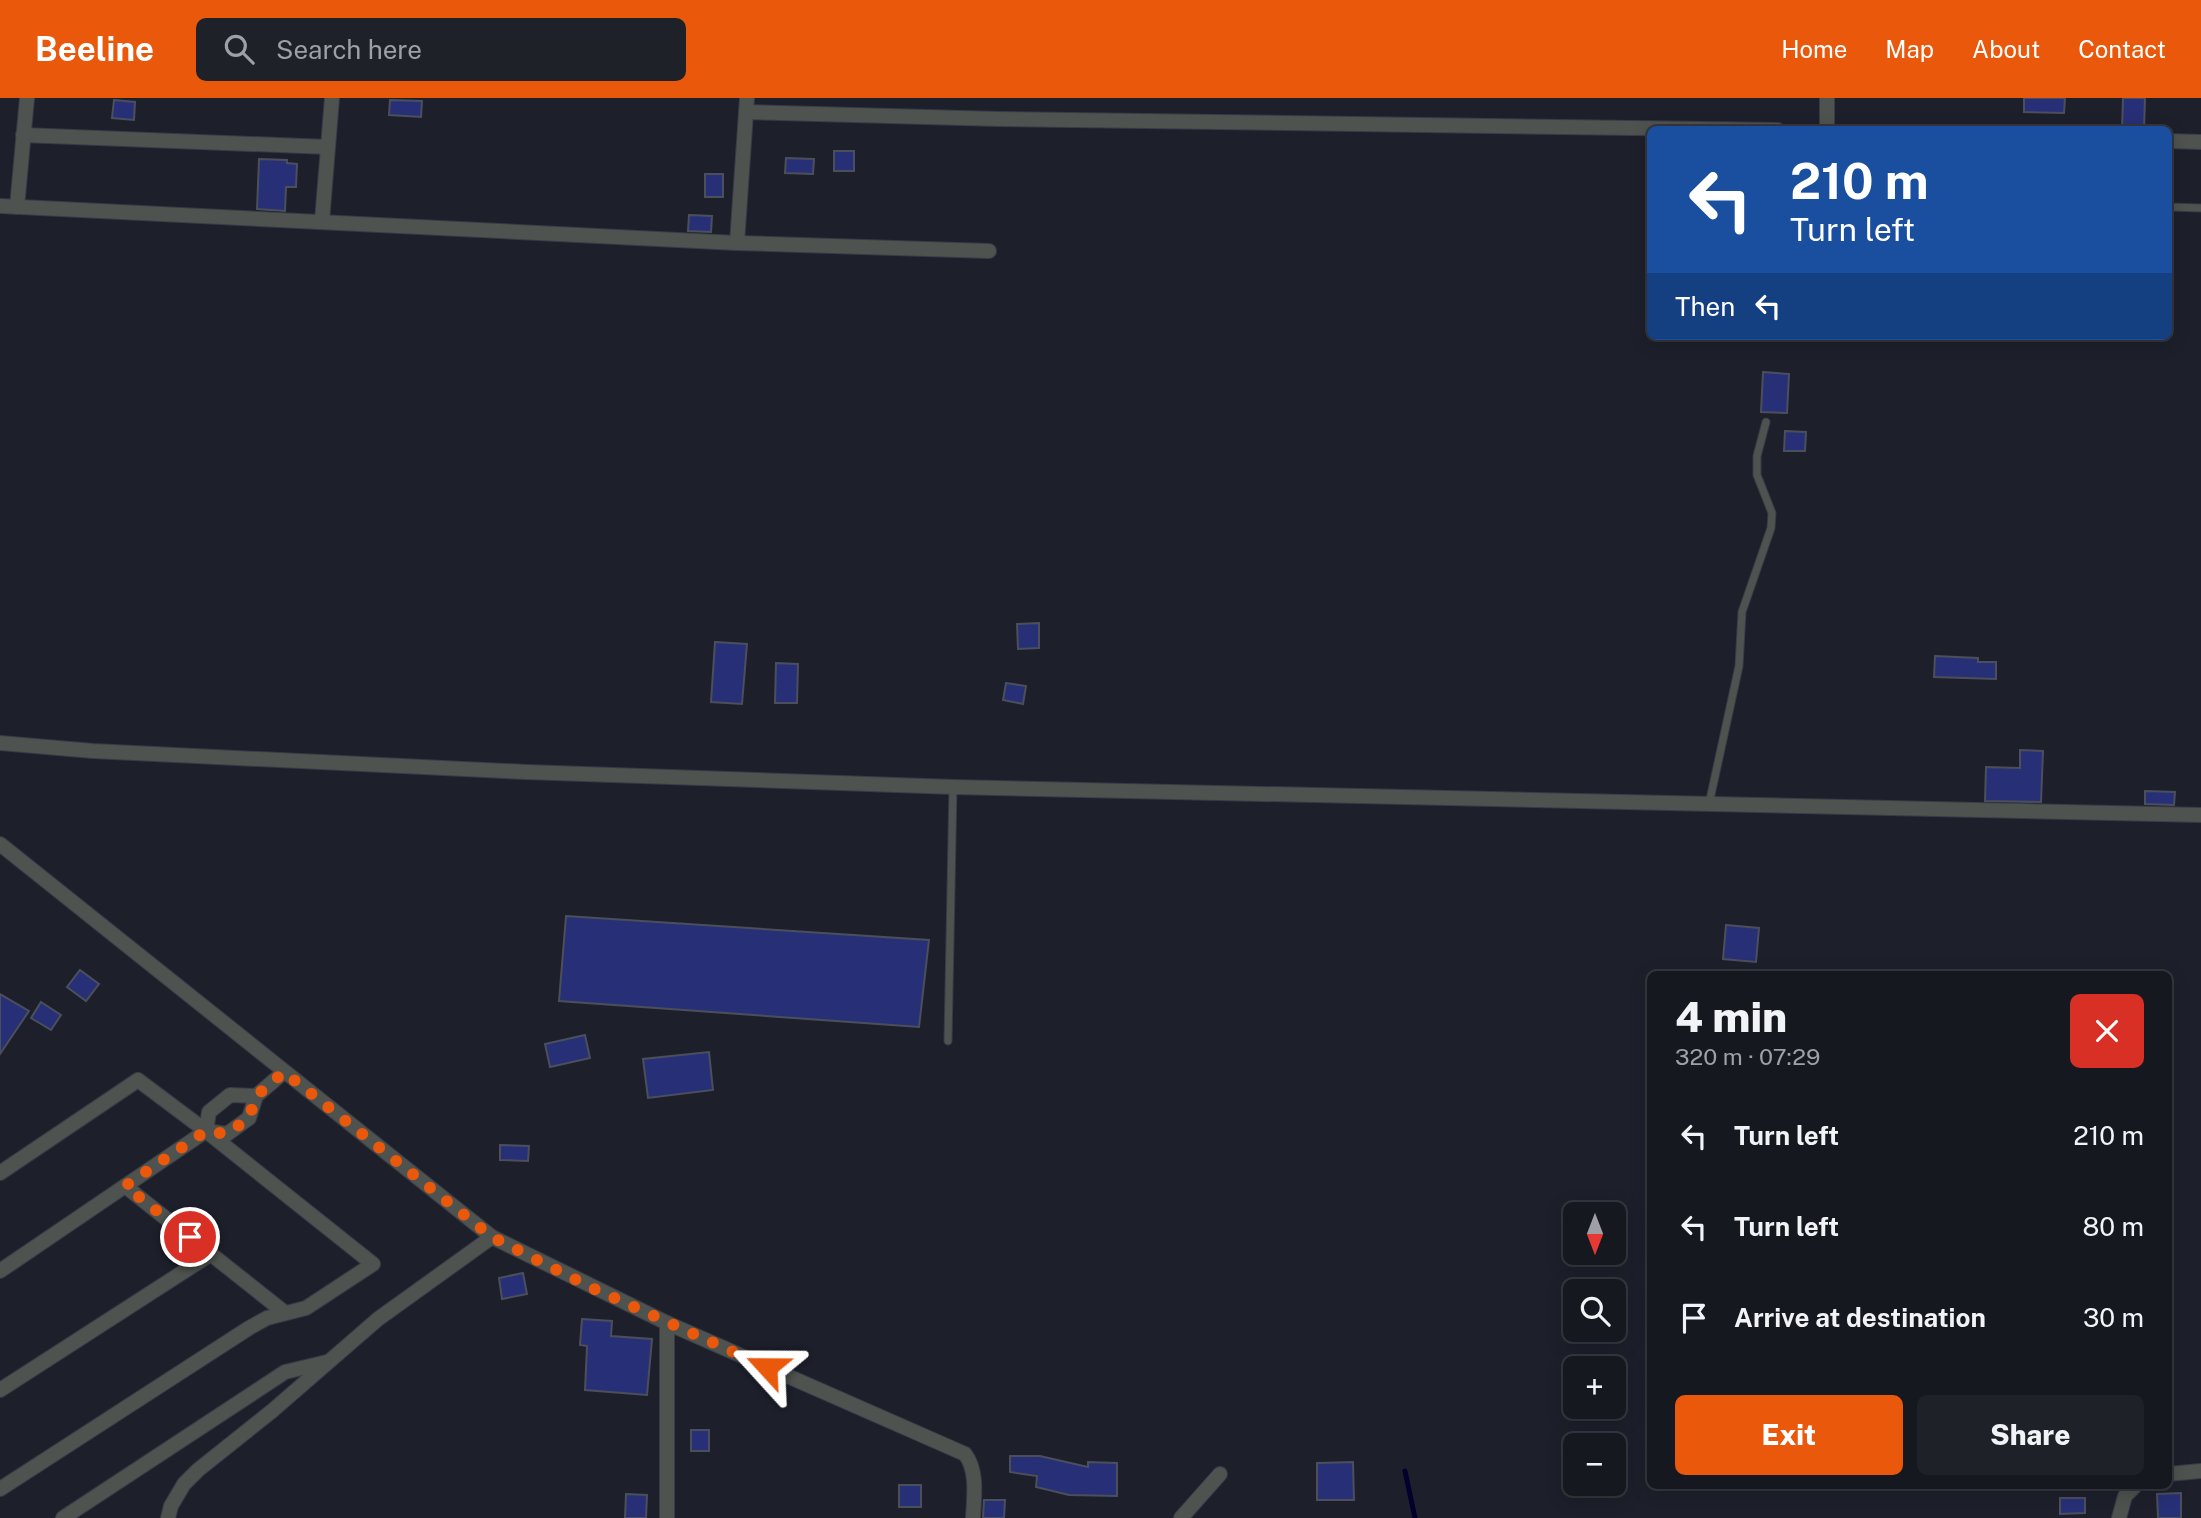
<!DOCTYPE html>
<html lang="en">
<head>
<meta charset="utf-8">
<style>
	body { margin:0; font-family:"Public Sans",sans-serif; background:#1f2129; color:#f1f3f6; height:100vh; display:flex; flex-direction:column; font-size:26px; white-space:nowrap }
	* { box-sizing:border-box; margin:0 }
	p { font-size:23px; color:#9ea0a5 }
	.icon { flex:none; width:38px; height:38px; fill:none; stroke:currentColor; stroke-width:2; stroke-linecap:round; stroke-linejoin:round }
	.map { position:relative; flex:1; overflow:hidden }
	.details { position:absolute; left:1647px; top:873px; width:525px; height:518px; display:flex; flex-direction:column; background:#161820; border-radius:10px; box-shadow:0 4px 18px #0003,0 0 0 2px #35373e }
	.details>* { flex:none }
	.hud { position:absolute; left:1647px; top:28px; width:525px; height:214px; border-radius:10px; box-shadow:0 4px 18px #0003,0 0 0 2px #35373e; background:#1a4fa0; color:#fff; overflow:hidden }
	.needle { width:46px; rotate:180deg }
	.controls { position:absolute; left:1563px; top:1104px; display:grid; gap:14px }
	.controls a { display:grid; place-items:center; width:63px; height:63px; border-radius:10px; background:#161820; box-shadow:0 4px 18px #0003,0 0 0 2px #35373e; font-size:35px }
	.pin { position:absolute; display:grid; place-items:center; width:60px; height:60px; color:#fff; margin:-30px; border:4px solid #fff; border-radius:50%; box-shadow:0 2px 7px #0007 }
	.me { position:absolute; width:77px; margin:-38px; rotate:294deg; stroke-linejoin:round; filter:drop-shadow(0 0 5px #0008) }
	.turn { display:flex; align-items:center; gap:24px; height:147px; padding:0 28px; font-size:32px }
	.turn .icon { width:91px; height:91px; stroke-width:2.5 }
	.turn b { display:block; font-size:49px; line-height:60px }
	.then { display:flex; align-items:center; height:66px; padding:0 28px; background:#0003; gap:14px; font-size:26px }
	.round { display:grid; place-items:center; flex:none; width:74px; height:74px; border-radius:10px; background:#1f2129 }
	.summary { display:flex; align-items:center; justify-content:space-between; height:119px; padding:0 28px }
	h1 { font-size:42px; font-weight:800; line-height:52px }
	.cta { display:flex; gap:14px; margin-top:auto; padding:14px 28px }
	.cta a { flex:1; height:80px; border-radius:10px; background:#ea580c; color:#fff; font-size:28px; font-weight:800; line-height:80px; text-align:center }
	.cta a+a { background:#1f2129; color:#f1f3f6 }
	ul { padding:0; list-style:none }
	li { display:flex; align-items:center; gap:21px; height:91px; padding:0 28px }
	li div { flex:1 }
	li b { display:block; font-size:26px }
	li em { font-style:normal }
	header { display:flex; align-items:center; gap:42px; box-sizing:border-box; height:98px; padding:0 35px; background:#ea580c; color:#fff }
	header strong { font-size:33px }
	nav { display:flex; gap:38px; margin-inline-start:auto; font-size:24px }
	.search { width:490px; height:63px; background:#1f2129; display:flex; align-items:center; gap:18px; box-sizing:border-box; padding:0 24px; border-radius:10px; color:#9ea0a5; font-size:26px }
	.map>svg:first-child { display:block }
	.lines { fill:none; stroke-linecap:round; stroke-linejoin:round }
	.stream { stroke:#04002d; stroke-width:5 }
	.building { fill:#273076; stroke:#4b4f5b; stroke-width:2 }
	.service-casing { stroke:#383b46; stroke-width:9 }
	.minor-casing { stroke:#383b46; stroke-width:16 }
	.service { stroke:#4e534f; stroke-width:7 }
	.minor { stroke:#4e534f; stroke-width:14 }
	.route { stroke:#ea580c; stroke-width:12; stroke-dasharray:0 21.6 }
</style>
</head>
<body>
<header>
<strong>Beeline</strong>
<div class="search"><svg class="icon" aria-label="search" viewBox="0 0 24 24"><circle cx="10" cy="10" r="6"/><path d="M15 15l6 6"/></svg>Search here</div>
<nav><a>Home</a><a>Map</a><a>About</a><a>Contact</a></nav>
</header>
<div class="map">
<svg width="2201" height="1420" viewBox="0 0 2201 1420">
	<rect width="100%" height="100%" fill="#1d202b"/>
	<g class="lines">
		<path class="stream" d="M1405 1373 1415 1420"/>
	</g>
	<g class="building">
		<path d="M2024 0H2065L2064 15 2024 14Z"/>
		<path d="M2123 0H2145L2144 32H2122Z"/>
		<path d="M114 2 135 4 134 22 112 20Z"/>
		<path d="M390 2 422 3 421 19 389 17Z"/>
		<rect x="834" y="53" width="20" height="20"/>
		<path d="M786 60 814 61 813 76 785 75Z"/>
		<path d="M259 61 287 62V65L297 66 296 89H286L285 113 257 111Z"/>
		<rect x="705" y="76" width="18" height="23"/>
		<path d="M689 117 712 118 711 134 688 133Z"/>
		<path d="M1763 274 1789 276 1787 315 1761 314Z"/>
		<path d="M1785 333 1806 334 1805 353H1784Z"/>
		<path d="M1039 525V550L1018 551 1017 526Z"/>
		<path d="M715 544 747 546 742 606 711 604Z"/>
		<path d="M1935 558 1978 560V564H1996V581L1934 579Z"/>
		<path d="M776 565 798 566 797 605H775Z"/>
		<path d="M1006 585 1026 588 1023 606 1003 602Z"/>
		<path d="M2020 652 2043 653 2041 704 1985 703 1986 669 2020 670Z"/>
		<path d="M2145 693 2175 694 2174 707 2145 706Z"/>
		<path d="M566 818 929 842 919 929 559 903Z"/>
		<path d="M1726 827 1759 830 1756 864 1723 861Z"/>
		<path d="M80 872 99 886 86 903 67 889Z"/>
		<path d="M0 896 29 913 0 956Z"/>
		<path d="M41 904 61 917 51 932 31 920Z"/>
		<path d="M585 937 590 960 550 969 545 946Z"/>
		<path d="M709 954 713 992 648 1000 643 961Z"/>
		<path d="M500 1047 529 1048 528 1063 500 1062Z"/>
		<path d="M523 1175 527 1196 502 1201 499 1180Z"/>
		<path d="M582 1221 612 1223 611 1238 652 1241 647 1297 585 1292 587 1248 580 1247Z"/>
		<rect x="691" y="1332" width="18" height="21"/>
		<path d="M1010 1358H1040L1088 1369V1364L1117 1365V1398L1069 1397 1036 1389 1037 1378 1010 1374Z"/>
		<path d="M1353 1364 1354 1402H1317V1365Z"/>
		<rect x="899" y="1387" width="22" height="22"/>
		<path d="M2181 1395V1420H2158L2157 1396Z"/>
		<path d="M626 1396 647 1397 646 1420H625Z"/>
		<path d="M2060 1400H2085V1415L2060 1416Z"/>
		<path d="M984 1402H1005L1004 1420H983Z"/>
	</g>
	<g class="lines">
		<defs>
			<g id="service">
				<path d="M2168 109 2201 110"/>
				<path d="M1709 706 1739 568 1742 514 1771 430 1772 415 1757 377V358L1766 324"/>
				<path d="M948 943 953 689"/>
			</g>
			<g id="minor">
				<path d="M1827 0V32"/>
				<path d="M746 14 999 21 1778 32"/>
				<path d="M23 37 328 49"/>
				<path d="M2168 43 2201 44"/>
				<path d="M0 108 737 145 989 153"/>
				<path d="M17 109 27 0"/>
				<path d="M322 123 332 0"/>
				<path d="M737 145 747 0"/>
				<path d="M0 645 93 653 526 674 953 689 2201 717"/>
				<path d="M0 746 492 1139 667 1225 965 1356C978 1373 974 1399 973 1420"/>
				<path d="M206 1033 209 1014 230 997 256 998"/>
				<path d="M0 1075 138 982 206 1033 373 1166 306 1210 267 1220 249 1230 0 1391"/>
				<path d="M125 1088 284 1214"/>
				<path d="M0 1173 206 1033 227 1036 249 1020 256 998 284 974"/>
				<path d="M0 1292 211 1156"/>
				<path d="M2168 1376 2201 1373"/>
				<path d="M63 1420 285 1274 327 1264"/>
				<path d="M168 1420 171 1408 184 1386 198 1372 272 1313 378 1221 492 1139"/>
				<path d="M667 1420V1225"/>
				<path d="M1181 1420 1220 1376"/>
				<path d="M2119 1420 2125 1398 2135 1388"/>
			</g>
		</defs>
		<use href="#service" class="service-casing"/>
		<use href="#minor" class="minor-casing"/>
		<use href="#service" class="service"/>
		<use href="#minor" class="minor"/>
	</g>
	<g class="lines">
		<path class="route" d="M190 1139 125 1088 206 1033 227 1036 249 1020 256 998 284 974 492 1139 592 1190 767 1269"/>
	</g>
</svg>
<div class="controls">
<a><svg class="needle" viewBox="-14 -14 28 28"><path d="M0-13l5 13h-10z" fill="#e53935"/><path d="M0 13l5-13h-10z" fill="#9ea0a5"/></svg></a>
<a><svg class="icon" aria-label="search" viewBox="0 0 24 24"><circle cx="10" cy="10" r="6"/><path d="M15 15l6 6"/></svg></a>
<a>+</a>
<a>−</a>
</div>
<div class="pin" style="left:190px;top:1139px;background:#d93025"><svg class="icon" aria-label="arrive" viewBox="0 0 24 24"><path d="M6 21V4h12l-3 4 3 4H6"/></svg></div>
<svg class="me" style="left:767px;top:1269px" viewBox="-20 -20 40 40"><path d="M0-17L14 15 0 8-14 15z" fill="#ea580c" stroke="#fff" stroke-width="4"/></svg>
<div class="hud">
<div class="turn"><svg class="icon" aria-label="left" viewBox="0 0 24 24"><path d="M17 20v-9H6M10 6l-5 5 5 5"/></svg><div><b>210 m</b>Turn left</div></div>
<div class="then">Then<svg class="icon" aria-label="left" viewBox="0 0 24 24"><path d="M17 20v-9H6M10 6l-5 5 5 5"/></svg></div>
</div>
<section class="details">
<div class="summary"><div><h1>4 min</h1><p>320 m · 07:29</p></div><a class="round" style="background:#d93025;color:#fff"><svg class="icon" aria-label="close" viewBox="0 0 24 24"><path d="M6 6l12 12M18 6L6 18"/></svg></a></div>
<ul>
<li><svg class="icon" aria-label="left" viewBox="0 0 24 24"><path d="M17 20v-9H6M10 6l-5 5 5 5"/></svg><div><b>Turn left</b></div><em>210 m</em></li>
<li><svg class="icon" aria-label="left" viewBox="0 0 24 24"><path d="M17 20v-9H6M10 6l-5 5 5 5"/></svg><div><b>Turn left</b></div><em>80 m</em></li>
<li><svg class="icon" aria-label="arrive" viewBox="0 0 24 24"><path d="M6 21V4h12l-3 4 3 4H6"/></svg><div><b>Arrive at destination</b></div><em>30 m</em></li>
</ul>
<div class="cta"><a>Exit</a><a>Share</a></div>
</section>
</div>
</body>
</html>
